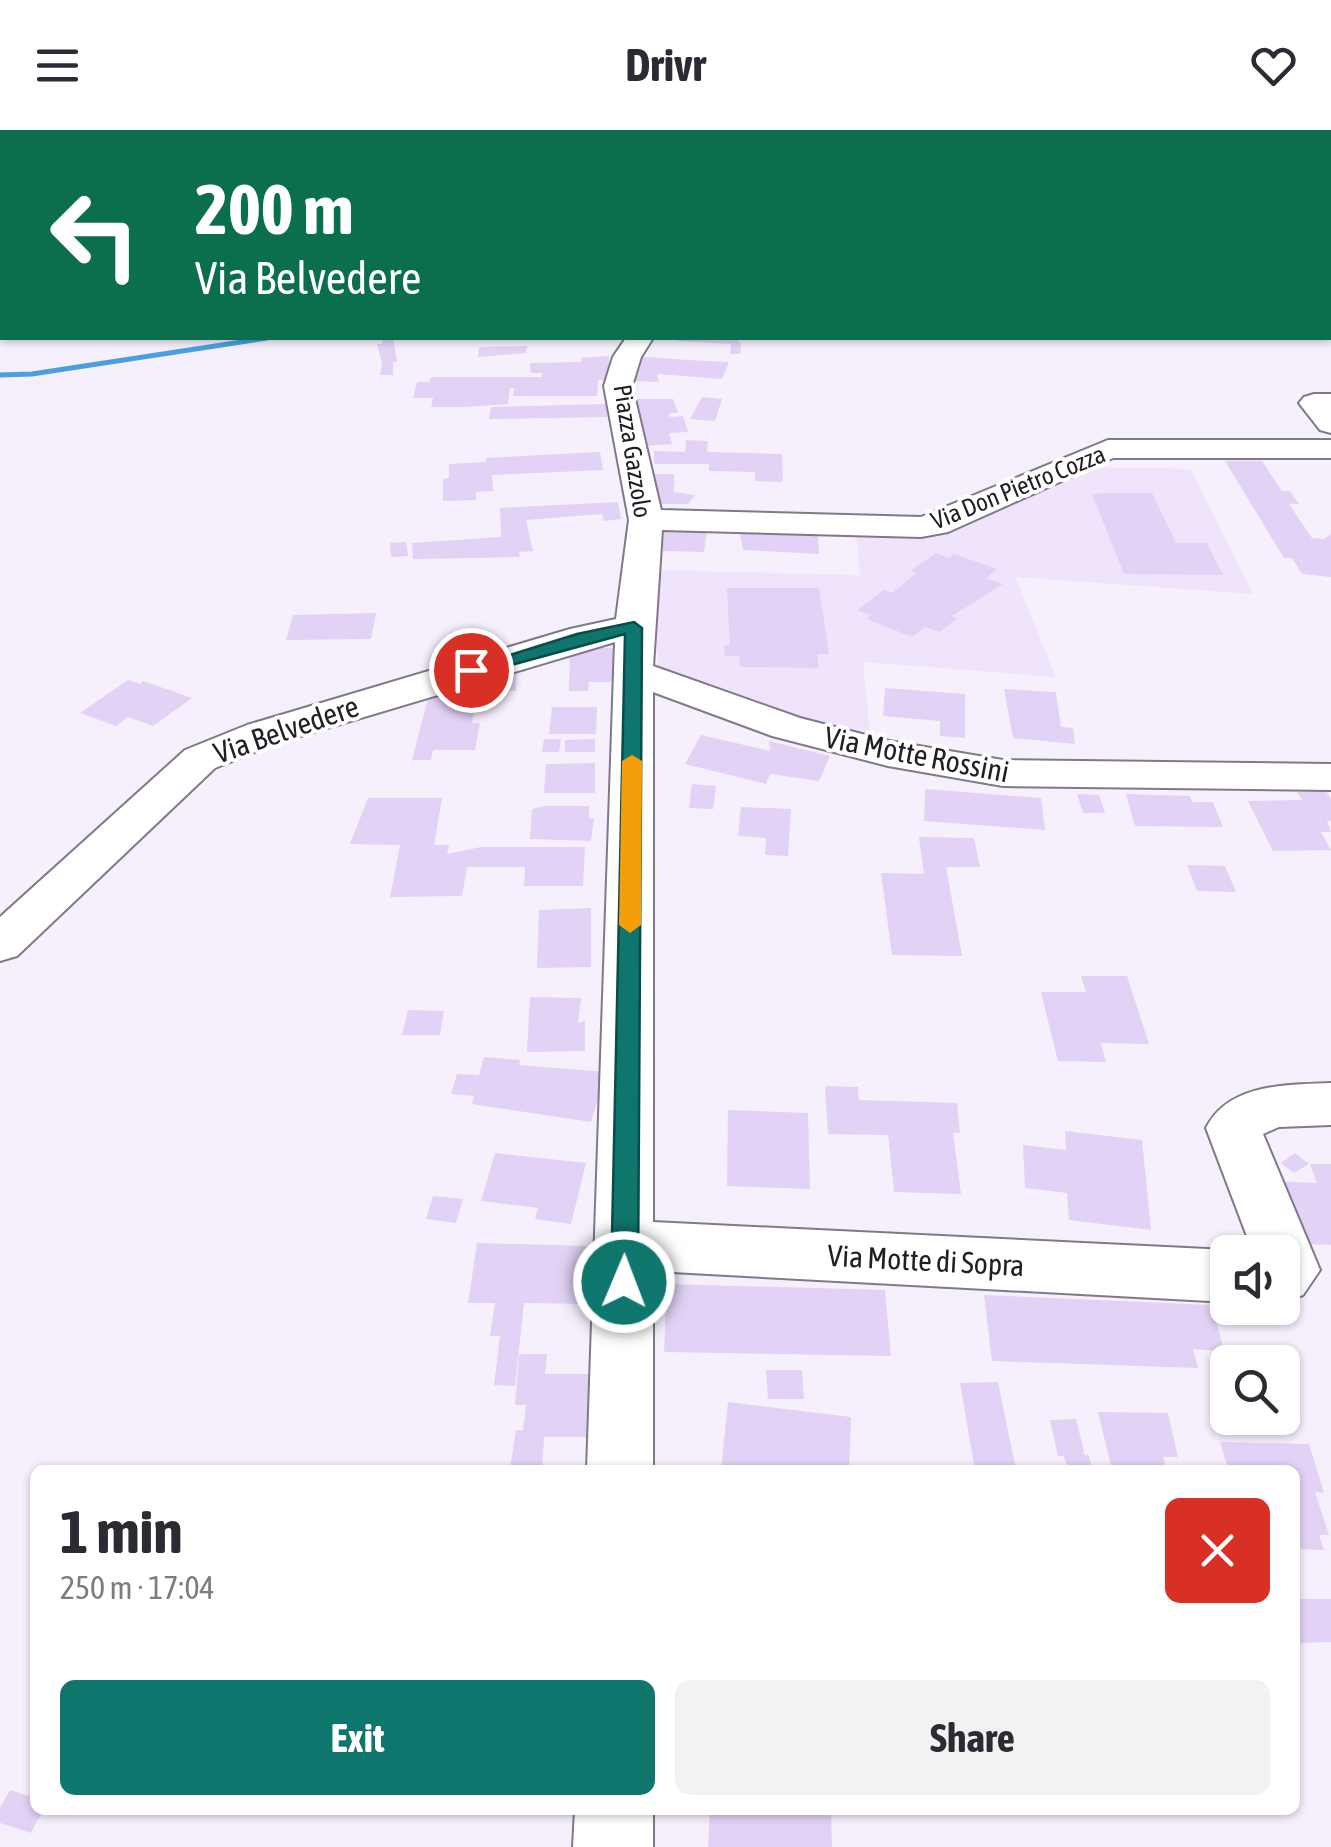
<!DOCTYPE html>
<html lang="en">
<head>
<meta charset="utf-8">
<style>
	body { margin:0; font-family:"Asap Condensed",sans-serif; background:#f2f2f3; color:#2b2b33; height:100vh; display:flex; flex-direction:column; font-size:38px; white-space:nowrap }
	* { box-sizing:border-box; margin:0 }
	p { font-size:32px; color:#7c7c81 }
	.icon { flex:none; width:55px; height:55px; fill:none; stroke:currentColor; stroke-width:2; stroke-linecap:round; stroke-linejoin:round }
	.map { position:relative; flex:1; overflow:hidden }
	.sheet { position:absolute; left:30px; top:1335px; width:1270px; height:350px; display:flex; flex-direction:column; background:#fff; border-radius:15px; box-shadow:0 2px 8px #0004 }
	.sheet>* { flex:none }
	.banner { position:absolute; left:0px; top:0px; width:1332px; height:210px; box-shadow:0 2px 8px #0004; background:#0b6e4f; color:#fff; overflow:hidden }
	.controls { position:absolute; left:1210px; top:1105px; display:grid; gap:20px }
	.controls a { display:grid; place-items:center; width:90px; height:90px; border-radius:15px; background:#fff; box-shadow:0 2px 8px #0004; font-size:50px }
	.pin { position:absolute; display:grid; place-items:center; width:85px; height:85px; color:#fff; margin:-42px; border:5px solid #fff; border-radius:50%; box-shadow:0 2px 10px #0007 }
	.me { position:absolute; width:110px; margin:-55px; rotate:1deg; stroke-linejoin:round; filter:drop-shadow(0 0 8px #0008) }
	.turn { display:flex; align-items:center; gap:35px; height:210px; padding:0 30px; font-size:45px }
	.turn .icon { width:130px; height:130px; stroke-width:2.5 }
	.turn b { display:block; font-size:70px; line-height:85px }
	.round { display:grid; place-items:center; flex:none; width:105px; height:105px; border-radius:15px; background:#f2f2f3 }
	.summary { display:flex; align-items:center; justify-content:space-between; height:170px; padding:0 30px }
	h1 { font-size:60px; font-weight:700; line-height:75px }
	.button { display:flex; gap:20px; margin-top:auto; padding:20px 30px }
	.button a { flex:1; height:115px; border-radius:15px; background:#0f766e; color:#fff; font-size:40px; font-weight:700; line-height:115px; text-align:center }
	.button a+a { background:#f2f2f3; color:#2b2b33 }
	header { display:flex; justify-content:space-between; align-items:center; height:130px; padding:0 30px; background:#fff; font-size:45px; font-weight:700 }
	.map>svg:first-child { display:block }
	.built { fill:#efe4fc }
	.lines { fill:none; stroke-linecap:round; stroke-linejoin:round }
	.stream { stroke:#4b9fe0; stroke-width:5 }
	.building { fill:#e2d2f5 }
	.minor-casing { stroke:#807988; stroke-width:4 }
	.minor { fill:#fff; fill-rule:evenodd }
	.route { fill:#0f766e; stroke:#0a4d48; stroke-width:2.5 }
	.slow { fill:#f59e0b }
	.labels { text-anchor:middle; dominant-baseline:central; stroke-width:8; stroke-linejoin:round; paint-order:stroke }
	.far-street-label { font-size:25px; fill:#211e24; stroke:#fff }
	.street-label { font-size:30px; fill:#211e24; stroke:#fff }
</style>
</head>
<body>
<header><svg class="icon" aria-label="menu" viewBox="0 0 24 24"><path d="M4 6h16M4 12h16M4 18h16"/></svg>Drivr<svg class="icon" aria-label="heart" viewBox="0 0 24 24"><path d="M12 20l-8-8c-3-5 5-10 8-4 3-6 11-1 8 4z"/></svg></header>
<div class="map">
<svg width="1331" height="1717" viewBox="0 0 1331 1717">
	<rect width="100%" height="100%" fill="#f6f0fd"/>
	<path class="built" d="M1091 337 1191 339 1253 464 1015 447 1056 547 863 532 870 602 812 595 658 548 655 440 860 445 856 402 922 401Z"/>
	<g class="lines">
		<path class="stream" d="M0 245 32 244 267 208"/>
	</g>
	<g class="building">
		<path d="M393 208 397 232H393V245H380L382 233 377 214H382V209Z"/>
		<path d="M677 208H736L741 214 740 224H730L731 214 677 211Z"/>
		<path d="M527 216 526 223 478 227 479 217Z"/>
		<path d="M609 226 608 250H598L597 266H513L514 258H510L508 274 465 277H431L433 268H413L417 252H429L431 247H542V243H531L530 233 581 232V228Z"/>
		<path d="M634 226 688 230 729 232 722 249 657 244 659 252 632 251Z"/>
		<path d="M702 267 722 269 715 291 690 289Z"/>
		<path d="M633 269H673L678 283H669L670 287 683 286 688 302 669 303 672 314 647 316Z"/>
		<path d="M607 274V287L489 289 491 277Z"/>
		<path d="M686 310 708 311 707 322 782 324 783 352 755 351V342L709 341V334H654V321L685 322Z"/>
		<path d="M600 322 603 340 492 345 493 361 476 362V370L443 371V349L449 348V334L486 332V328Z"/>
		<path d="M1225 331H1262L1282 361H1290L1299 374H1289L1312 408 1324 409 1331 404V447L1302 444 1292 428H1284Z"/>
		<path d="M653 344H674V362L695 365 688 374H652Z"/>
		<path d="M1115 363H1152L1176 413H1207L1223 445 1124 444 1092 364Z"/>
		<path d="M618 372 621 389 604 391 602 384 526 390 533 421 519 422 520 427 413 429 412 413 501 407 500 378Z"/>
		<path d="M665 397 707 399 704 422 662 421Z"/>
		<path d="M740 404 818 405 819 424 743 420Z"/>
		<path d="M406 412 408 426 391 427 390 413Z"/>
		<path d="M936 423 949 428 954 424 997 439 986 448 1003 454 952 486 957 488 940 502 925 497 912 507 867 489 871 485 857 480 884 460 892 463 917 443 910 441Z"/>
		<path d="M727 458H819L829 524H817L819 538 740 537 739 526H725L724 515H730Z"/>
		<path d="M376 483 371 509 286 510 293 485Z"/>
		<path d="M587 518H618L617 552H589L588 561H569L570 522Z"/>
		<path d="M523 531 526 542H516V561H493L497 539Z"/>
		<path d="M128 550 140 554 143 551 192 568 153 596 128 587 116 596 80 583Z"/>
		<path d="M885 558 965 564V608L940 606V591L883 586Z"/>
		<path d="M1004 559 1056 562 1061 597 1073 598 1075 614 1013 608Z"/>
		<path d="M430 561 478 562 472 593H480L475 620H433L431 630H412Z"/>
		<path d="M552 577H597L596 604H549Z"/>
		<path d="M701 605 770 621 769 611 830 626 819 651 770 644 766 654 685 634Z"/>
		<path d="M544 609H561L559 622H542Z"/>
		<path d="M595 609V622H565V610Z"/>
		<path d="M595 633V663H544L546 634Z"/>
		<path d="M692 654 716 656 713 679 689 678Z"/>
		<path d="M925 659 1041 668 1045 700 924 691Z"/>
		<path d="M1326 661 1331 669V691H1327L1331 702H1321L1331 720 1273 721 1248 671 1302 670 1297 662Z"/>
		<path d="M1077 664 1099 665 1105 683H1083Z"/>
		<path d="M1126 664 1190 666 1192 672H1213L1223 697 1135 696Z"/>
		<path d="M368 668H442L434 715H449L447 724 481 717H585L583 756H524L525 737H467L462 766 390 767 400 715 350 714Z"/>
		<path d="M545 676H589V689L594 688 591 711 530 709 532 679Z"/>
		<path d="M741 677 791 679 788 726 765 725 766 708 738 706Z"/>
		<path d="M919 707 974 708 980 737H946L962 826 892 825 881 743 924 744Z"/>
		<path d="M1187 735 1225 736 1236 762 1197 761Z"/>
		<path d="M591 778V837L537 838 539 780Z"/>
		<path d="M1081 846H1127L1149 914 1101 913 1106 932 1058 931 1041 862H1086Z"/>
		<path d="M530 867 581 868 578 893 585 891V921L527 922Z"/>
		<path d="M408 880 444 881 440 905H402Z"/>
		<path d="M484 927 520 930 519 935 606 942 591 992 472 974 474 966 451 964 457 944 479 945Z"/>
		<path d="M825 956 858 957 859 970 957 973 960 1003H953L961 1064 894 1062 888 1005 828 1004Z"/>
		<path d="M728 980 808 983 810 1059 727 1056Z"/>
		<path d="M1065 1001 1142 1010 1151 1100 1069 1090 1067 1063 1025 1058 1023 1015 1066 1020Z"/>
		<path d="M495 1023 586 1033 571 1094 535 1089 538 1078 481 1071Z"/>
		<path d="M1295 1023 1309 1034 1294 1043 1281 1033Z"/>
		<path d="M1310 1034H1331V1115L1309 1114 1306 1107 1279 1106 1260 1051 1317 1053Z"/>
		<path d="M433 1066 463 1069 456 1093 426 1089Z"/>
		<path d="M477 1113 587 1116 582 1174 524 1173 515 1256 494 1255 500 1206H490L495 1173H468Z"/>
		<path d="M667 1154 885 1160 891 1226 664 1222Z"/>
		<path d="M984 1165 1212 1175 1224 1221 1193 1219 1198 1238 992 1231Z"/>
		<path d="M519 1224H547L545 1244H591L589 1307H544L542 1339H510L516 1300H523L526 1275H515Z"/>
		<path d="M766 1240H802L804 1269H768Z"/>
		<path d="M998 1252 1016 1340H975L960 1253Z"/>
		<path d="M728 1272 851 1287 849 1340H721Z"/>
		<path d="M1098 1282 1168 1283 1178 1327H1163L1165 1335 1227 1336 1220 1312 1309 1314 1324 1363 1315 1362 1329 1405H1319L1324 1420 1295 1419V1340H1112Z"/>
		<path d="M1076 1289 1085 1326 1088 1324 1093 1340H1068L1064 1326H1058L1050 1290Z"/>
		<path d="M1295 1469H1331V1512L1295 1513Z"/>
		<path d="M10 1660 35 1668V1680H43L31 1703 0 1693V1678Z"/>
		<path d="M710 1680H831L832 1717H708Z"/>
	</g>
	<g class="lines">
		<defs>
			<g id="minor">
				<path d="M583 0H604L605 2H585Z"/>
				<path d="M626 208H653L641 227 632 256 661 380 921 387 1108 310H1331V328H1113L948 402 921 407 662 400 653 536 800 588 889 611 1003 630 1331 634V660L1003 656 888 636 772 606 653 562V1092L1228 1120 1234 1122H1228V1172L653 1141V1340H587L615 512 277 613 215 638 17 826 0 831V787L185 620 247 595 570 499 616 489 629 390 604 256 613 227Z"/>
				<path d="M1314 264H1331V303L1320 300 1299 273 1304 267Z"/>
				<path d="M1331 953V995L1279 997 1263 1004 1320 1140 1303 1165 1282 1172V1122H1253L1206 998C1229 953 1286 955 1331 953Z"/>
				<path d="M575 1680H653V1717H573Z"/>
			</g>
		</defs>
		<use href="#minor" class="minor-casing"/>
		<use href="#minor" class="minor"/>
	</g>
	<path class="route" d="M634 492 642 498 638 1152 634 1161 624 1164 615 1161 611 1152 625 504 471 546 462 540 577 504Z"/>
	<path class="slow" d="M632 625 642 631 641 795 630 803 619 795 622 631Z"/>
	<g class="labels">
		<g class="far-street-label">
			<text transform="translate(633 321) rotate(81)">Piazza Gazzolo</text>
			<text transform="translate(1018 357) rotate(-22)">Via Don Pietro Cozza</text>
		</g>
		<g class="street-label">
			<text transform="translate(286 599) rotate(-19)">Via Belvedere</text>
			<text transform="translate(917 624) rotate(11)">Via Motte Rossini</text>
			<text transform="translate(926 1130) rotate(3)">Via Motte di Sopra</text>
		</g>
	</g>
</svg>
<div class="controls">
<a><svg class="icon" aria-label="sound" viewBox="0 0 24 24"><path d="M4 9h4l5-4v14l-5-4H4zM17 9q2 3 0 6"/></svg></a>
<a><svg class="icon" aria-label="search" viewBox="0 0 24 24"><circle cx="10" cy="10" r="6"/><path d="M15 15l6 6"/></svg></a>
</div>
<div class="pin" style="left:471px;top:540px;background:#d93025"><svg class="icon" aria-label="arrive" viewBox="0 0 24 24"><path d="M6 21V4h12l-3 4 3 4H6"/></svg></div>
<svg class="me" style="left:624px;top:1152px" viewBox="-20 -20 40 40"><circle r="17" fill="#0f766e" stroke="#fff" stroke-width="3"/><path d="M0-11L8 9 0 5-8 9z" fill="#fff"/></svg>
<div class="banner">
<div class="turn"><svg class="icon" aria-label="left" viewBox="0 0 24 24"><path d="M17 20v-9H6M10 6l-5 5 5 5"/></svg><div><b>200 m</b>Via Belvedere</div></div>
</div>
<section class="sheet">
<div class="summary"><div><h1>1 min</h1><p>250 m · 17:04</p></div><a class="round" style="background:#d93025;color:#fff"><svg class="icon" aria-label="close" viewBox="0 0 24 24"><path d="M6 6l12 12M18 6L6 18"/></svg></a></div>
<div class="button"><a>Exit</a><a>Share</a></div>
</section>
</div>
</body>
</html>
